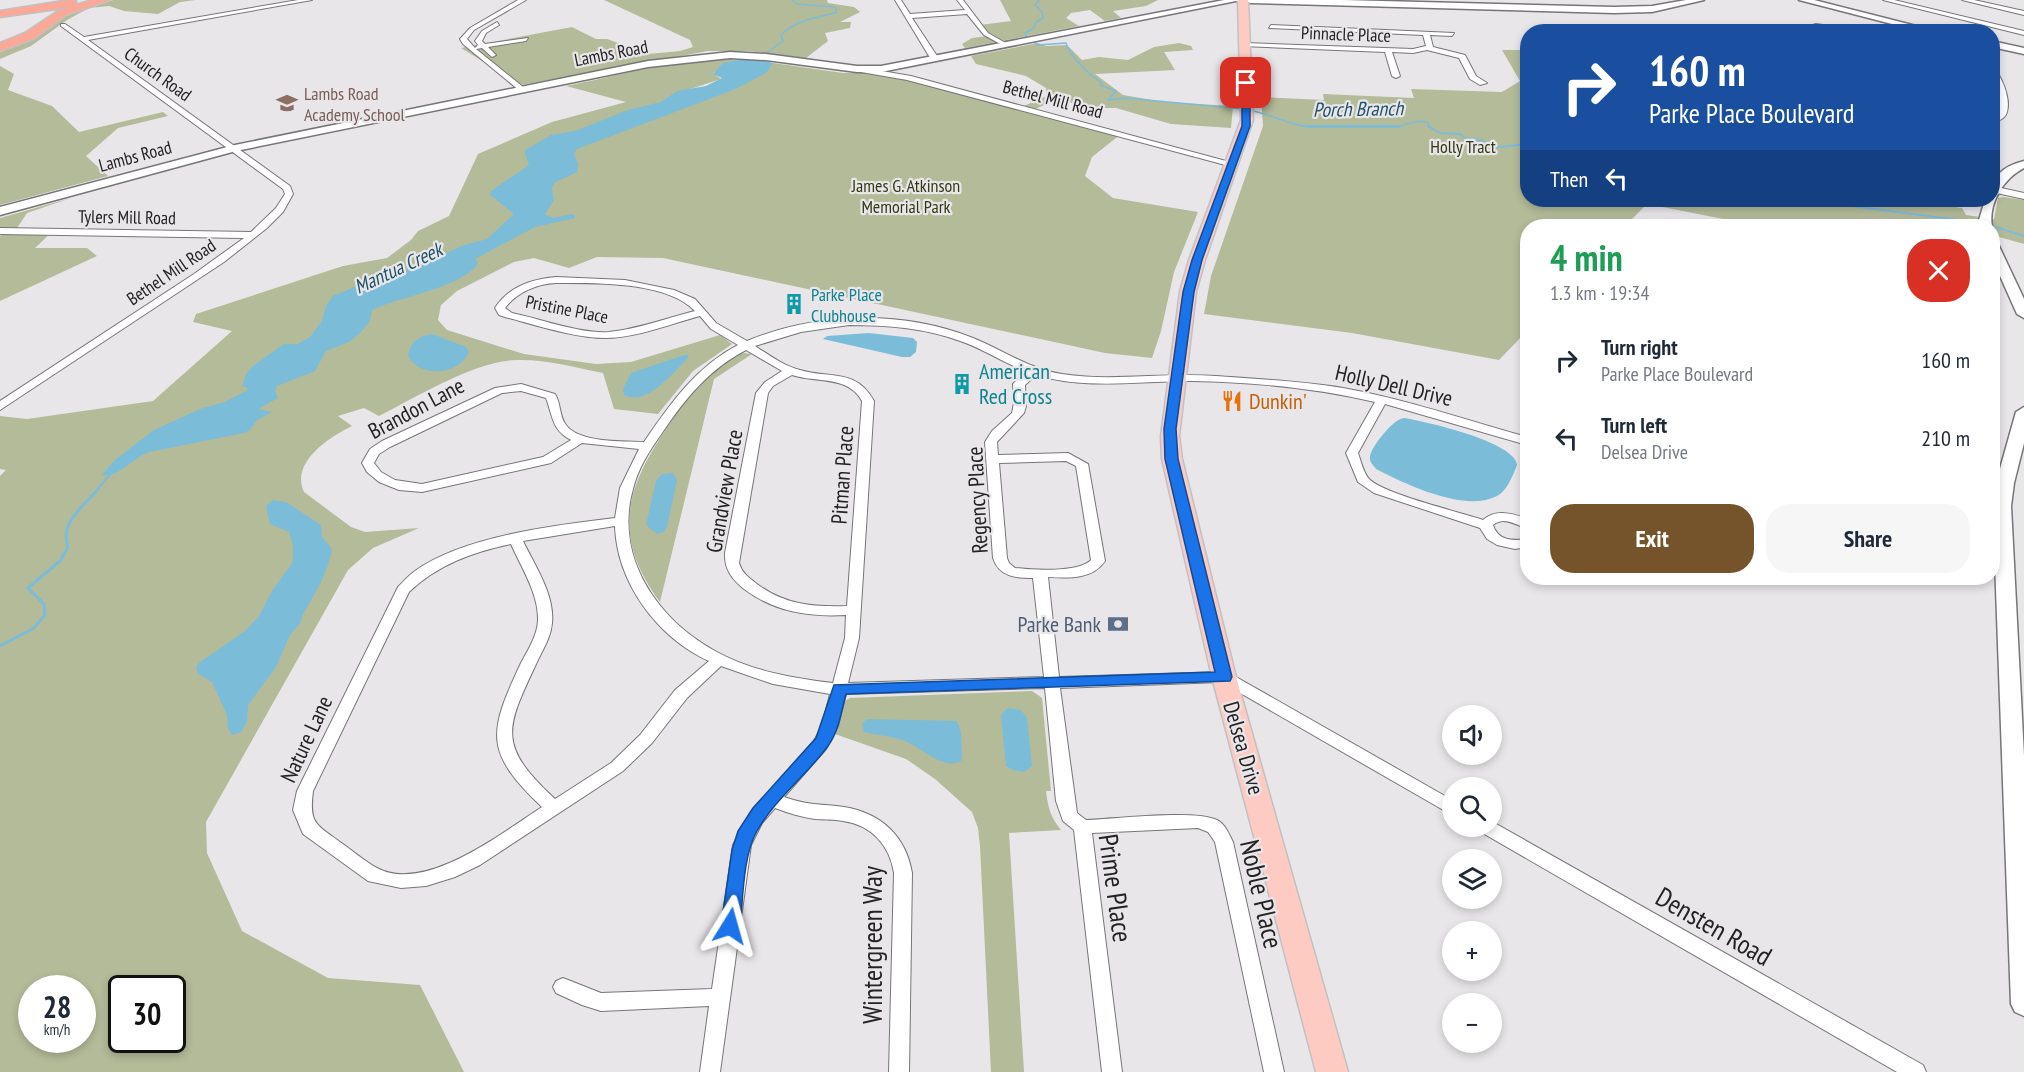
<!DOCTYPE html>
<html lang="en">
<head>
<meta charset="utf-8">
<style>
	body { margin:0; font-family:"PT Sans Narrow",sans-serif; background:#f6f6f7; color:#1f2937; height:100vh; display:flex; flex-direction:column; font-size:22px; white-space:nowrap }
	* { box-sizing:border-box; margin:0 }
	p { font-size:20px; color:#747a83 }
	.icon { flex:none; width:33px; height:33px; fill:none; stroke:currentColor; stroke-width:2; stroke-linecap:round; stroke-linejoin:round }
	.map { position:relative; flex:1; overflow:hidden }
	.details { position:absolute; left:1520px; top:219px; width:480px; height:366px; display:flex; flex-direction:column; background:#fff; border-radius:24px; box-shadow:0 3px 9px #0003 }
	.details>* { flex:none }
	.guide { position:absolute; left:1520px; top:24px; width:480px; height:183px; border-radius:24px; box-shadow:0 3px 9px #0003; background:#1a4fa0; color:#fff; overflow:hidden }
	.fabs { position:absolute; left:1442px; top:705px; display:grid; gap:12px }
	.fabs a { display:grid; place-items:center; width:60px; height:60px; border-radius:50%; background:#fff; box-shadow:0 3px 9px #0003; font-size:30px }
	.speed { position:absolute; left:18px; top:975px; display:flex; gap:12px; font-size:30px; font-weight:700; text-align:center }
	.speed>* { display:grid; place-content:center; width:78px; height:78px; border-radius:50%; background:#fff; box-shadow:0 3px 9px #0003; line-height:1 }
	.speed small { font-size:15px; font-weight:400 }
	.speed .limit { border:3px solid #111; border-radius:9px; background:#fff; color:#111 }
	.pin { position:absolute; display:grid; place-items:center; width:51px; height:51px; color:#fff; margin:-26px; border-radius:12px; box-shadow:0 3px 9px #0006 }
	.me { position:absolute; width:66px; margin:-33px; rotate:8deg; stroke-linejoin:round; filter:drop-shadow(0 0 4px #0008) }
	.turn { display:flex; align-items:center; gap:21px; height:126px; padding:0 30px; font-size:27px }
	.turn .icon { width:78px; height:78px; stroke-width:2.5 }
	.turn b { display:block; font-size:42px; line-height:51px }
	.then { display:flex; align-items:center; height:57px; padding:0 30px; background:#0003; gap:12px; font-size:22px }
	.round { display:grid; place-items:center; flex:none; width:63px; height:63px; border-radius:24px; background:#f6f6f7 }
	.overview { display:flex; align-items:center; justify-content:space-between; height:102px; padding:0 30px }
	h1 { font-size:36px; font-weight:800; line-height:45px; color:#1e9e55 }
	.cta { display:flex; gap:12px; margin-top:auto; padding:12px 30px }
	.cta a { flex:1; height:69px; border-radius:24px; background:#75542b; color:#fff; font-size:24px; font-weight:800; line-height:69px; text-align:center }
	.cta a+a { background:#f6f6f7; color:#1f2937 }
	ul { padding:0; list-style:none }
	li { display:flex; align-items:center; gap:18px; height:78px; padding:0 30px }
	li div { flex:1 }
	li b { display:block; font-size:22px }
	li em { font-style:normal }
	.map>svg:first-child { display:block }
	.green { fill:#b4bb99; fill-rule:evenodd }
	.water { fill:#7bbcd8 }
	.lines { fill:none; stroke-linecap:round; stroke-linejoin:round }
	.stream-far2 { stroke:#7bbcd8; stroke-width:1.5 }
	.stream-far1 { stroke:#7bbcd8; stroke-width:2 }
	.stream { stroke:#7bbcd8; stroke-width:3 }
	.street-casing { stroke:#777579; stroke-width:2 }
	.secondary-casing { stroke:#777579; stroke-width:3 }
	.primary-casing { stroke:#c2c1c2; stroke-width:3 }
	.highway-casing { stroke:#c2c1c2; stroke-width:3 }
	.street { fill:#fff; fill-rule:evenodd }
	.secondary { fill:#fff; fill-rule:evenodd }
	.primary { fill:#fdcbc1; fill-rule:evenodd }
	.highway { fill:#fba897; fill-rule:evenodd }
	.route { fill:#1a73e8; stroke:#114b97; stroke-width:1.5 }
	.labels { text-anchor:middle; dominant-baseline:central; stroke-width:4.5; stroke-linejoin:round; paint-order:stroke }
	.far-street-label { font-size:18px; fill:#242324; stroke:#e9e6ea }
	.far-education-label { font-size:18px; fill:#785e54; stroke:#e9e6ea; text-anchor:start }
	.far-park-label { font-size:18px; fill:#333a0f; stroke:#e9e6ea }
	.far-culture-label { font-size:18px; fill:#0d838f; stroke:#e9e6ea; text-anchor:start }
	.far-water-label { font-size:20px; font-style:italic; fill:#1f5368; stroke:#e9e6ea }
	.culture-label { font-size:22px; fill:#0d838f; stroke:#e9e6ea; text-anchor:start }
	.street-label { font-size:22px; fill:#242324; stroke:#e9e6ea }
	.food-label { font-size:22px; fill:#c56008; stroke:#e9e6ea; text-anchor:start }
	.service-label { font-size:22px; fill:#4e5e75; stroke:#e9e6ea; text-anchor:end }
	.near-street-label { font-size:27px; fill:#242324; stroke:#e9e6ea }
</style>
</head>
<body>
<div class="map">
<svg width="2024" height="1072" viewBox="0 0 2024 1072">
	<rect width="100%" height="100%" fill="#e9e6ea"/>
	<g class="green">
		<path d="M114 0H196L180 2 158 14 124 11 109 6 89 8 67 20 31 46 0 59V49L21 43 52 27 67 13 95 3Z"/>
		<path d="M604 0H827L828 3 854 7 860 12 840 22H851L850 28 825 33 828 41 806 58 748 51H708L521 85 461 48 572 27 596 39H607L648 54 680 51 693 47 690 40Z"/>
		<path d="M1000 0H1158L1146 6 1113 11 1121 18 1105 21 1090 10 1071 13 1066 18 1079 26 965 48 962 44 972 38 989 36 980 25 1011 21Z"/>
		<path d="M1038 43 1046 46 1067 45 1082 60 1099 57 1128 60 1154 47 1179 43 1191 46 1193 50 1164 52 1175 70 1095 74 1123 95 1164 102 1233 106 1231 128 1171 124 1116 108H1080L1068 101H1053L1031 111 1121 134 1092 157 1085 176 1113 198 1198 212 1174 272 1161 331 1152 358 1105 353 663 258 597 257 569 268 534 258 514 262 457 291 441 305 438 320 447 330 524 354 596 364 631 362 720 335 732 344 693 371 658 414 614 409 603 373C574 367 546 359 516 360 475 361 416 397 379 416L364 408 338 416 352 426C329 437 290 463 304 492L351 527 365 532 419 528 373 548 348 570 206 822 207 853 242 931 328 978 420 985 464 1072H0V476L6 470 0 469V416L27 419 153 401 232 331 193 322 196 314 343 266 387 258 411 240 418 231 449 216 478 154 552 122 626 102 566 86C622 75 682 56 739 60L713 73 721 79 675 94 733 90 773 63 843 73H873L906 80 1019 108 1047 96 1046 88 1026 76 976 64 971 56ZM32 988H82V1040H32ZM122 988H172V1040H122Z"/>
		<path d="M1502 50H1527V200H1910L1962 208 1966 215 1994 219 1998 198 2004 197 2024 200V244L1992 235V226H1830L1788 222 1774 226H1759L1647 204 1625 226H1527V331L1499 360 1352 333 1204 314 1211 276 1263 126 1261 97 1324 100 1323 94 1414 98 1411 89 1502 92 1520 81Z"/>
		<path d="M0 66 14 74 8 90 52 106 79 132 163 112 168 116 118 128 86 156 108 176 0 205Z"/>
		<path d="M71 198 27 213 15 231 52 232 35 248H87L97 256 0 301V236L5 232H0V218Z"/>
		<path d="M744 353 752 354 714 379 660 602C603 525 634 474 682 406 697 385 717 358 744 353Z"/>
		<path d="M1032 691 1042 698 1051 791H1046C1048 808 1051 818 1061 830L1009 833 1024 1072H991L980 846 978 828 972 812 935 779 906 759 832 733 843 702 850 698Z"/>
	</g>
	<g class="water">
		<path d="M750 58 773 63 766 73 733 90 577 149 574 154 578 164 577 172 554 183 552 188 554 200 545 214 553 218 572 214 575 215V218L535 227 475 259 478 263C464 287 398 297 372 310L370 321 361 332 349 342 326 351 315 371 277 386 275 391 278 398 258 409 272 412 256 421 250 430 244 433 149 452C132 458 121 477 102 475L115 460 154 430 200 409 225 402 246 391 248 388 242 386 246 374 253 366 284 344H298L310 337 322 321 326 306 333 296 364 283 371 277 416 268 461 246 487 239 514 214 489 194 494 189 529 165 524 151 551 135 575 131 628 110 661 102 677 91 706 86 722 78 713 74 723 63Z"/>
		<path d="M869 333 913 338 917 342 916 352 910 357H902L823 339 827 336Z"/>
		<path d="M432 334 466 347 469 352C460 375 418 379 408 355 410 342 419 336 432 334Z"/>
		<path d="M684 355H688V358C673 372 647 407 624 395L623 389 631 373Z"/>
		<path d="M1404 418C1424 421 1516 442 1517 465 1513 475 1507 491 1497 496 1465 513 1405 484 1376 469 1373 465 1369 462 1370 456 1372 446 1393 419 1404 418Z"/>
		<path d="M673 473 677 480 667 527 664 532 657 534 646 525 656 481 662 474Z"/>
		<path d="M273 500 286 502 321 525 322 537 332 549C328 573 314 595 302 616L301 622 290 635 276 667 248 705 247 722 241 732 233 735 228 729 227 715 212 682 198 674 196 668 199 663 245 631 259 616 272 591 293 562V545L289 532 270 524 266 506Z"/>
		<path d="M1007 708 1021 710 1027 718 1032 766 1024 772 1013 770 1006 766 1001 715Z"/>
		<path d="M867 719 957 721 961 732 962 760C944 773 920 745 902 740 890 736 877 735 864 732L862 724Z"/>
	</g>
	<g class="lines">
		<g class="stream-far2">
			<path d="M1039 0 1035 5 1042 12 1043 18 1036 22 1034 28 1025 33 1026 37 1038 45 1066 43C1068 54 1091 77 1101 82L1100 85 1116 91 1108 100 1125 98 1243 109"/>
			<path d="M764 55 783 41 781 35C798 18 816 19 837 12L835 7 797 4 792 0"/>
			<path d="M1249 110C1270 114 1288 124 1309 127H1399C1408 123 1418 120 1428 122L1429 127"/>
		</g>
		<g class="stream-far1">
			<path d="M1302 126H1401"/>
			<path d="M1428 126 1440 133 1461 134 1464 138 1481 140 1492 148 1527 144"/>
			<path d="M1805 200 1982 223"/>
			<path d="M1989 225 2024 236"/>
			<path d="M97 490 111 473"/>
		</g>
		<path class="stream" d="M0 646 34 628 45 615 44 604 28 588 60 561 68 547C59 523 83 507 98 489"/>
		<defs>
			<g id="street">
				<path d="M298 0H312L88 40 290 186 293 194 283 212 267 228 224 262 0 410V401L194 274 244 238 0 234V228L251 232 276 208 285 194 283 189 61 26V24H65L84 37Z"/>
				<path d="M518 0H526L474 30 467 39 475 48 478 45 475 41 482 31 497 22 499 25 486 33 482 41 485 44 528 38 526 41 488 47 496 55 492 57 482 48 476 49 523 87V91H520L463 44 460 39 470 28Z"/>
				<path d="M895 0H901L910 14 965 10 957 0H963L988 33 1009 45 1004 46 984 35 967 14 912 18 939 59 932 61Z"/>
				<path d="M1883 0H1894L2024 31V35Z"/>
				<path d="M1962 0H1974L2024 11V15Z"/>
				<path d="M1816 24 1857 30 1860 32 1816 28 1789 32Z"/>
				<path d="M1271 25 1454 33 1452 36 1430 35 1433 47 1465 55 1476 76 1487 83 1480 85 1470 79 1459 58 1427 50 1413 53 1392 52 1400 76 1396 78 1392 76 1385 52 1243 46 1245 43 1413 49 1426 46 1423 35 1269 28Z"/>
				<path d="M864 68 911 76 1237 164 1233 167 907 80 861 72 860 70Z"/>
				<path d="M1992 68C2002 74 2011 100 2007 112 2005 119 1998 121 1992 123V118L1998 114 1999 108Z"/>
				<path d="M1992 186 2024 193V199L1992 192Z"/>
				<path d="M556 277 625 280 674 290 695 299 716 323 747 341C816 312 903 310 973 338 1003 350 1029 369 1062 374 1113 382 1164 372 1216 376 1258 379 1301 381 1343 388 1405 399 1466 420 1527 437V445L1385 404 1358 453C1361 461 1363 472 1369 479 1384 494 1459 512 1483 520 1496 509 1512 513 1527 519V528C1514 525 1505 516 1493 525 1498 541 1513 541 1527 539V547L1515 549 1497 545 1487 539 1480 528 1374 493 1358 482 1346 453 1375 402C1316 388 1252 382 1192 381 1139 381 1087 390 1036 375L1025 385 1026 406 1024 413 997 442 998 455 1068 453 1088 464 1105 561C1092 580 1068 578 1048 577L1059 677 1224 672 1229 673 1452 800V815L1221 682 1060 688 1077 813 1086 820C1113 819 1195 809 1217 820 1225 824 1229 834 1233 842L1284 1072H1264L1215 842 1208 832 1198 828 1092 833 1122 1072H1102L1074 830 1063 821 1056 801 1045 688 846 694 838 726 826 749 784 797C805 805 823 804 844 807 881 813 906 836 912 873L909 1072H889L894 873C890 846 872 825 843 821 834 819 825 820 815 819 802 817 788 813 775 808L762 823 751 845 720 1072H700L709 1006 601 1011 582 1005 556 993 553 987 556 981 563 978 601 993 712 989 733 845 750 813 814 741 822 726 830 694 773 684 721 666 687 698 652 743 623 771 480 865 455 877 426 886 401 888 368 881 303 834 293 810 297 791 398 587C403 582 409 575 415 571 464 536 556 525 615 518L620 488 639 449 582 443 551 463 422 492 399 490 379 482 367 472 362 463 370 449 382 441 495 388 521 384 555 394C561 403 559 416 566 425 579 443 623 441 644 442 670 404 696 367 738 345L711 329 700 316C670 324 636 338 605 338 574 338 536 325 505 317L499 315 495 308C508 287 532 279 556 277ZM556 283C595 283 666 281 695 311 667 318 638 329 609 332 580 334 541 319 512 313L505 308C517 292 537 284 556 283ZM849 325C888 325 926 328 963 342 985 350 1004 363 1026 371L1013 384 1014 403 1012 413 992 431 985 442 993 558C999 577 1016 578 1033 578L1044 677 848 683 859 638 874 401C856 368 830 379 800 370 784 366 769 355 755 346L801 332ZM746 350 782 371 765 382 756 393 725 553C724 569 732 579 744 589 775 612 808 617 846 615L845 638 833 683C792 678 751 671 715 651 657 619 614 557 633 489 638 468 650 450 662 433 685 399 709 369 746 350ZM792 375C816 383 848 375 862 401L847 606C813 607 785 605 757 584 749 578 742 573 739 563L768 393 773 386ZM521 391 546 398C553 417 552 430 571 440L543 457 422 484 395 480 381 472 374 463 379 454 390 447 502 393ZM1066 461 1076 466 1091 560C1078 573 1033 570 1015 568L1009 563 1007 558 999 463ZM615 526C617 583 657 637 709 661L675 690 640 735 611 763 555 799C497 745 505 730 537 662 543 649 551 637 552 623 555 595 535 566 523 541ZM511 544C521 567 539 594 538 621 537 636 528 650 521 663 488 733 484 752 542 807 503 832 425 894 377 868 364 861 352 850 340 842 315 824 309 823 313 791L409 592C437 565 473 552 511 544Z"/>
				<path d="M1992 476 2010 480 2011 483 2005 487 1992 484Z"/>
				<path d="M1491 821 1923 1065 1926 1072H1897L1479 831 1477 826H1491Z"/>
			</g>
			<g id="secondary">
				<path d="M1224 0H1241L881 72H857L766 60 730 58 648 67 236 151 0 215V207L235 145 648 61 730 52 766 54 857 66H881Z"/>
				<path d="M1246 0H1343L1614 7 1652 6 1686 0H1704L1652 12 1614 13 1250 3Z"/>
				<path d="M1799 0H1814L1940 32H1923Z"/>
				<path d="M1992 41 2024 48V54L1992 47Z"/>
				<path d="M2024 161V168C2004 178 1988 203 1992 226H1980L1979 220 1985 200H1992C1992 176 2001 167 2024 161Z"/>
				<path d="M1992 240 1998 244 2024 299V318L2017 314 1992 258Z"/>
				<path d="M2024 407V443L2014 483 2011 506 2024 756V1016L2015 1012 2011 1004 1993 506 1996 483 2016 412Z"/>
			</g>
			<path id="primary" d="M1238 0H1248L1253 120 1205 260 1196 292 1179 436 1182 459 1236 677 1348 1072H1316L1212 677 1162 459 1161 436 1180 292 1189 260 1241 120Z"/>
			<path id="highway" d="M69 0 76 1V5L92 0H110L66 15 33 39 0 51V43L25 33 58 11 71 7 0 17V11Z"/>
		</defs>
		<use href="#street" class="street-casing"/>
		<use href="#secondary" class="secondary-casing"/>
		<use href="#primary" class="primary-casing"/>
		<use href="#highway" class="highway-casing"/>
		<use href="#street" class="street"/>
		<use href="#secondary" class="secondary"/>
		<use href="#primary" class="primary"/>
		<use href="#highway" class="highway"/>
	</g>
	<path class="route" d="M1246 81 1250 83V126L1202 260 1194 292 1176 429 1178 459 1232 677 1230 681 846 694C841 712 839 731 828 746 806 776 775 799 757 831 743 855 743 899 740 926L737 932 730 934 724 932 721 926 732 850 738 831 753 808 816 738 834 685 1215 672 1165 459 1164 429 1183 292 1192 260 1242 126V83Z"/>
	<defs>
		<symbol id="school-bare" viewBox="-9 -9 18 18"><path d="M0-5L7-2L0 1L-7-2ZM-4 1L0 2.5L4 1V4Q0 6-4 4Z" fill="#8d6e63" stroke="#e9e6ea" stroke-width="2.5" paint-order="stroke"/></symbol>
		<symbol id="building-bare" viewBox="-9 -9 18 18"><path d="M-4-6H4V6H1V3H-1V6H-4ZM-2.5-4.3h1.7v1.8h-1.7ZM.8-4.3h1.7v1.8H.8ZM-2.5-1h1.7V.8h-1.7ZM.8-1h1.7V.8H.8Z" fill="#0f9aa8" stroke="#e9e6ea" stroke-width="2.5" paint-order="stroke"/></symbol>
		<symbol id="restaurant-bare" viewBox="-9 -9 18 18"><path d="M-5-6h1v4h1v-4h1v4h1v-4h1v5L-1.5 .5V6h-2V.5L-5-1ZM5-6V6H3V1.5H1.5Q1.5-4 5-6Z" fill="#e8710a" stroke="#e9e6ea" stroke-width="2.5" paint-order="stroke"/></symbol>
		<symbol id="bank-bare" viewBox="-9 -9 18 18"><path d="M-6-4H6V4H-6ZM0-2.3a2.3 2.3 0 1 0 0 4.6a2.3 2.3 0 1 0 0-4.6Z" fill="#5c6f8a" stroke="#e9e6ea" stroke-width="2.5" paint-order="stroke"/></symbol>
	</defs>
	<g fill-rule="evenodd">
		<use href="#school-bare" x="272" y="88" width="30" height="30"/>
		<use href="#building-bare" x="779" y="289" width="30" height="30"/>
		<use href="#building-bare" x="947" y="369" width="30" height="30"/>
		<use href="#restaurant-bare" x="1217" y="386" width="30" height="30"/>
		<use href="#bank-bare" x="1103" y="609" width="30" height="30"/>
	</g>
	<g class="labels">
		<g class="far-street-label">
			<text transform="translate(1346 34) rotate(2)">Pinnacle Place</text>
			<text transform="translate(611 53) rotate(-11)">Lambs Road</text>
			<text transform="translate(158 74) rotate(36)">Church Road</text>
			<text transform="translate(1053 99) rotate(15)">Bethel Mill Road</text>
			<text transform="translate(135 156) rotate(-15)">Lambs Road</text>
			<text transform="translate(127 217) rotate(1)">Tylers Mill Road</text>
			<text transform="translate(171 272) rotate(-34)">Bethel Mill Road</text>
			<text transform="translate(567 309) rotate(11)">Pristine Place</text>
		</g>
		<g class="far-education-label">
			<text x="304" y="93">Lambs Road<tspan x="304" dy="21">Academy School</tspan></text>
		</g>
		<g class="far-park-label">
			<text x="1463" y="146">Holly Tract</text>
			<text x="906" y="185">James G. Atkinson<tspan x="906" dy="21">Memorial Park</tspan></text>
		</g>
		<g class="far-culture-label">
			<text x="811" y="294">Parke Place<tspan x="811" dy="21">Clubhouse</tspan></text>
		</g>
		<g class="far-water-label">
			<text transform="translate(1358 109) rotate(-1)">Porch Branch</text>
			<text transform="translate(398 268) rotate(-25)">Mantua Creek</text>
		</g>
		<g class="culture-label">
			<text x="979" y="371">American<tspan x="979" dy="25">Red Cross</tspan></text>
		</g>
		<g class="street-label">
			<text transform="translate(1394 385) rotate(13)">Holly Dell Drive</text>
			<text transform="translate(416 408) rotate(-28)">Brandon Lane</text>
			<text transform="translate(842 475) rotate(-86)">Pitman Place</text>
			<text transform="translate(724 491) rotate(-80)">Grandview Place</text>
			<text transform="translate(977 500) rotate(-93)">Regency Place</text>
			<text transform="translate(306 739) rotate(-65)">Nature Lane</text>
			<text transform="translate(1244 748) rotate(74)">Delsea Drive</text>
		</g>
		<g class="food-label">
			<text x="1249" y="401">Dunkin'</text>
		</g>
		<g class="service-label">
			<text x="1101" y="624">Parke Bank</text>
		</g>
		<g class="near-street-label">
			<text transform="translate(1116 888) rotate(82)">Prime Place</text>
			<text transform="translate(1262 894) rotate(77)">Noble Place</text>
			<text transform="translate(1714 926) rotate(30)">Densten Road</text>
			<text transform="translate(872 945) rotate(-90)">Wintergreen Way</text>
		</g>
	</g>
</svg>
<div class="fabs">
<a><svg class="icon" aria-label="sound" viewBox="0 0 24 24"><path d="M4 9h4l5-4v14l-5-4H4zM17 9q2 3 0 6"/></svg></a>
<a><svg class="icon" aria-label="search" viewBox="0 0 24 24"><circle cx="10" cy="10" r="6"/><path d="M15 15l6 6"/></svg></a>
<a><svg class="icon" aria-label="layers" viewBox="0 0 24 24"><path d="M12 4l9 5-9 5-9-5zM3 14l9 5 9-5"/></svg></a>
<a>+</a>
<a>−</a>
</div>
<div class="speed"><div>28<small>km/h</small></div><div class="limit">30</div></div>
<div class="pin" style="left:1246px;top:83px;background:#d93025"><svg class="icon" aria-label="arrive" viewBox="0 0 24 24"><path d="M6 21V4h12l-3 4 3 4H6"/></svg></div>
<svg class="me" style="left:730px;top:926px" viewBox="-20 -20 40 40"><path d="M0-17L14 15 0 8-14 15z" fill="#1a73e8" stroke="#fff" stroke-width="4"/></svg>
<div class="guide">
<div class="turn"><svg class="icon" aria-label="right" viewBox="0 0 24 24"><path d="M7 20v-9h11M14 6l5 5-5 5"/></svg><div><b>160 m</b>Parke Place Boulevard</div></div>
<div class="then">Then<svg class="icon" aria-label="left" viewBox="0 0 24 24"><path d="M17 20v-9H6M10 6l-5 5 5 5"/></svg></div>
</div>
<section class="details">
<div class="overview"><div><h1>4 min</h1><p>1.3 km · 19:34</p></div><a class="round" style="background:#d93025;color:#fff"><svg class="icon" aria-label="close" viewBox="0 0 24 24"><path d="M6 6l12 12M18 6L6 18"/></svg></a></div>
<ul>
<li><svg class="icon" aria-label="right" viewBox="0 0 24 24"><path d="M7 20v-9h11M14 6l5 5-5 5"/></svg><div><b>Turn right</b><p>Parke Place Boulevard</p></div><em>160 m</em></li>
<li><svg class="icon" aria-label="left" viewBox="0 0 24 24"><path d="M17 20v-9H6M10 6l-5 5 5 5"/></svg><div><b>Turn left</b><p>Delsea Drive</p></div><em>210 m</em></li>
</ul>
<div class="cta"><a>Exit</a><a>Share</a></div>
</section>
</div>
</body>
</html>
